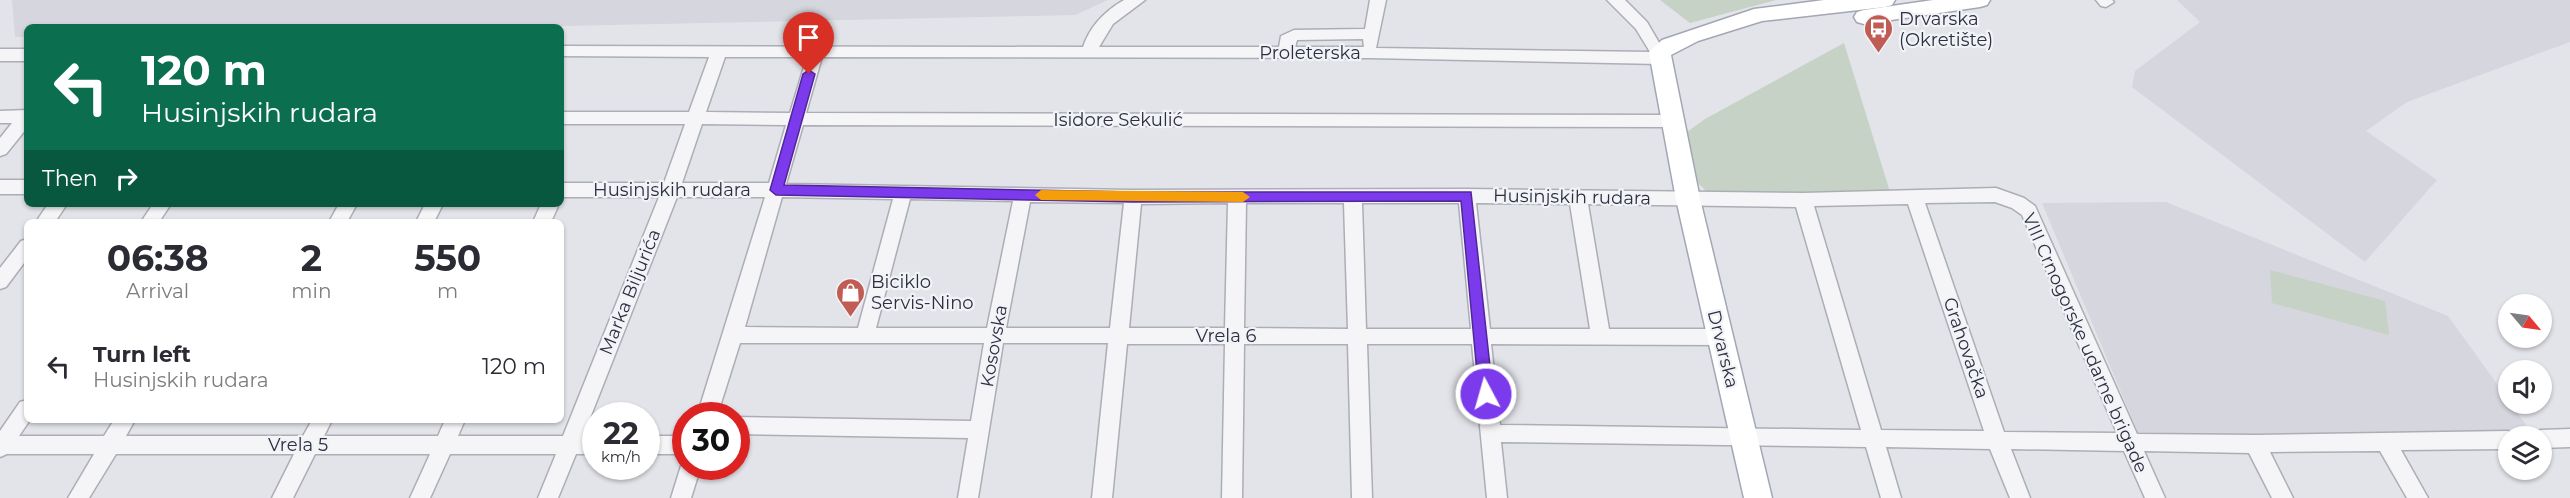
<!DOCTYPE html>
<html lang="en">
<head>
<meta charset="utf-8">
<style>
	body { margin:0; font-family:Montserrat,sans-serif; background:#f7f7f7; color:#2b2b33; height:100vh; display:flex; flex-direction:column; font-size:22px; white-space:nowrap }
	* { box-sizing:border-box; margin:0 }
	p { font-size:20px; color:#7c7c81 }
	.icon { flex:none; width:33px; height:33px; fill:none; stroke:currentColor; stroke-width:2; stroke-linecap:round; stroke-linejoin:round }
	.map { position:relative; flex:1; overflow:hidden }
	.panel { position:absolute; left:24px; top:219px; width:540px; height:204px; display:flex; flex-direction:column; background:#fff; border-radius:9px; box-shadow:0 2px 4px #0004 }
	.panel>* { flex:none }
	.top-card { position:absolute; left:24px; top:24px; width:540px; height:183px; border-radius:9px; box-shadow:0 2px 4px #0004; background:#0b6e4f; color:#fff; overflow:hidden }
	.needle { width:39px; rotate:119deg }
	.tools { position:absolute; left:2498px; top:294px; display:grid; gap:12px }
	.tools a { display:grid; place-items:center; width:54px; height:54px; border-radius:50%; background:#fff; box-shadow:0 2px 4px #0004; font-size:30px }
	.speed { position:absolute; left:582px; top:402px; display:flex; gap:12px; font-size:30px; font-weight:700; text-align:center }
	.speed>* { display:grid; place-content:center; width:78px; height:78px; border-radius:50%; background:#fff; box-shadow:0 2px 4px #0004; line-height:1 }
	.speed small { font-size:15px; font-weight:400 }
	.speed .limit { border:9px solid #d22; background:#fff; color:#111 }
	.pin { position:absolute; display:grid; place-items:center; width:51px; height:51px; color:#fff; margin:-62px -26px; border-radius:50% 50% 50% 0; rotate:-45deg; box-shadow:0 0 6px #0007 }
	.pin .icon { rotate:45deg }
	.me { position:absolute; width:66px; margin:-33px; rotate:354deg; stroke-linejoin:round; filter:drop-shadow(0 0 4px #0008) }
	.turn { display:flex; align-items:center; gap:21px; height:126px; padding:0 18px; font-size:27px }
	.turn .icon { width:78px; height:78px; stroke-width:2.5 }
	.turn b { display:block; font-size:42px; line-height:51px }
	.then { display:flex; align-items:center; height:57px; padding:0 18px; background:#0003; gap:12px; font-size:22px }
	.eta { display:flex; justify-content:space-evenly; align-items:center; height:102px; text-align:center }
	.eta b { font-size:36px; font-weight:700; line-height:42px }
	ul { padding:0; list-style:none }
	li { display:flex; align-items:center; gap:18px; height:90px; padding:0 18px }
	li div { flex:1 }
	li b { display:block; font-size:22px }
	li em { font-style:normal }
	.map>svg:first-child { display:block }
	.built { fill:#d5d6de }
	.green { fill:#c5d2c5 }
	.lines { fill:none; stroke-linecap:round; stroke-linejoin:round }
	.minor-casing { stroke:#acaeb6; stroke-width:3 }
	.major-casing { stroke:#a3a6b4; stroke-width:3 }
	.minor { fill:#f5f5f8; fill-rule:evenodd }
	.major { fill:#fff; fill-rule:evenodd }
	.route { fill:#7c3aed; stroke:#51269a; stroke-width:1.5 }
	.slow { fill:#f59e0b }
	.labels { text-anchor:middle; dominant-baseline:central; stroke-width:4.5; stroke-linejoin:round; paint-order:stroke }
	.poi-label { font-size:18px; fill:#2c2f40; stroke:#f2f3f7; text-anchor:start }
	.street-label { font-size:18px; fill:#2c2f40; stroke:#f2f3f7 }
</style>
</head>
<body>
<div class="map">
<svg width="2570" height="498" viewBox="0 0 2570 498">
	<rect width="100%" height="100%" fill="#e3e4e9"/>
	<g class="built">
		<path d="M12 0H1108L1075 15 517 27H27V37H15Z"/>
		<path d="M2177 0H2570V42L2407 102 2366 131 2437 180 2365 262 2132 87 2135 71 2200 22Z"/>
		<path d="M2166 202 2448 316 2508 399V404H2511L2534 436 2141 440 2042 203Z"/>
	</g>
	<g class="green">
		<path d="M1660 0H1776L1690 23Z"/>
		<path d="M1844 43 1890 192H1707L1698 183 1687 132 1705 119Z"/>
		<path d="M2270 270 2385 301 2389 335 2272 303Z"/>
	</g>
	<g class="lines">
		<defs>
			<g id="minor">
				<path d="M1124 0H1145L1113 24 1099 47H1279L1281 36 1294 30 1365 29 1370 0H1386L1376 48 1650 52 1636 29 1607 0H1625L1647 22 1668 58 1666 62 1660 64 1369 58 822 57 806 113 1674 115 1680 117 1682 121 1680 125 1674 127 803 125 786 184 1133 190 1467 189 1803 193 1996 188 2024 198 2035 206 2137 434 2255 435 2508 431 2516 436H2508V449L2401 450 2428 498H2407L2380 451 2270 452 2293 498H2272L2249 453 2144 451 2165 498H2145L2124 451 2011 449 2030 498H2010L1990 449 1886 447 1901 498H1881L1866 447 1501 442 1507 498H1487L1472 344H1367L1372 498H1352L1348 344H1244L1242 498H1222L1225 344H1127L1112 498H1092L1108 343H1003L978 498H958L968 438 736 434V417L971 421 984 343H740L717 416H697L765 197H677L583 436H596V454H576L558 498H538L556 454H450L430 498H410L430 454H315L293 498H272L294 454H116L89 498H68L94 454H7L0 457V431L20 402 27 400V420H30L19 436H104L114 420H135L126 436H303L312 420H332L324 436H438L445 420H465L458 436H563L659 197H561V183H664L685 124H561V112H689L709 57 561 56V46L1083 47C1090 26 1105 11 1124 0ZM1363 39 1364 47H1295L1297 40ZM725 57H807L790 113 706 112ZM702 124 786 125 769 183H682ZM782 197 893 199 858 328 745 327ZM910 199 1013 201 987 328H876ZM1030 202 1124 203 1110 328H1006ZM1995 202 2012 208 2022 215 2117 433 2004 432 1925 203ZM1228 203 1225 328H1129L1141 204ZM1246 203H1344L1348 329 1244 328ZM1362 203H1459L1471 329H1366ZM1476 203 1570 204 1590 329H1490ZM1588 204 1796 207 1861 430 1500 425 1491 344 1719 345 1726 342 1728 337 1726 332 1719 329H1609ZM1908 204 1984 431 1881 430 1814 206Z"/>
				<path d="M2096 0H2112L2114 2 2106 7 2101 6Z"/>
				<rect x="0" y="49" width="27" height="12"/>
				<path d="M27 110V128L6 154 0 156V138L12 123H0V111Z"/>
				<rect x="0" y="180" width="27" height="14"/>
				<path d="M48 204H67L55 222H36Z"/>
				<path d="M153 204H171L159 222H141Z"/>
				<path d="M339 204H357L347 222H329Z"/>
				<path d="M425 204H443L434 222H416Z"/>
				<path d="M541 204H559L551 222H533Z"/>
				<path d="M27 239V259L6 287 0 289V268L21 241Z"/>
				<path d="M2570 429V447L2541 448V436H2532L2534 433 2541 430Z"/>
				<rect x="646" y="436" width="40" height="18"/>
				<path d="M686 459V466H701L691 498H671L681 466Z"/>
			</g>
			<g id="major">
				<path d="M1824 0H1895L1892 5 1885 7 1762 21 1698 41 1671 55 1700 199 1772 498H1744L1676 199 1649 52 1662 40 1754 9Z"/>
				<path d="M1933 0H1990L1987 5 1980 7 1864 24 1857 22 1854 17 1857 12 1864 10Z"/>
			</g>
		</defs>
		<use href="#minor" class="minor-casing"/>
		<use href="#major" class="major-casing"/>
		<use href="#minor" class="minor"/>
		<use href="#major" class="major"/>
	</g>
	<path class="route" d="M809 70 815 74 784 185 1133 192H1471L1493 394 1491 398 1486 400 1481 398 1479 394 1461 201 1133 202 776 195 770 190 803 74Z"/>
	<path class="slow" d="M1041 190 1243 192 1250 197 1243 202 1041 200 1035 195Z"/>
	<defs>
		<symbol id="bus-pin" viewBox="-11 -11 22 30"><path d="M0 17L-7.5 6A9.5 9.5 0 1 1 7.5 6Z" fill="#c15c55" stroke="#f2f3f7"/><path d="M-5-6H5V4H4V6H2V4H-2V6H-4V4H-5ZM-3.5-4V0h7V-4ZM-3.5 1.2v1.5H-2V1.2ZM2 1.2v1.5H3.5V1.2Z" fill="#fff"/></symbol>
		<symbol id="shop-pin" viewBox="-11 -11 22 30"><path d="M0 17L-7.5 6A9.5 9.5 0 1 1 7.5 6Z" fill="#c15c55" stroke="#f2f3f7"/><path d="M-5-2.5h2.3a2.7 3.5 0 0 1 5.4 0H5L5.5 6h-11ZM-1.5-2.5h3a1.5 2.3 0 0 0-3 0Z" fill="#fff"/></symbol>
	</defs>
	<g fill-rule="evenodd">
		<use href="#bus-pin" x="1862" y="12" width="33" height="45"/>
		<use href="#shop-pin" x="834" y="276" width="33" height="45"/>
	</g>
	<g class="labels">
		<g class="poi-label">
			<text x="1899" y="19">Drvarska<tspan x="1899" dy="21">(Okretište)</tspan></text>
			<text x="871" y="282">Biciklo<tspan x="871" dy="21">Servis-Nino</tspan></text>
		</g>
		<g class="street-label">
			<text x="1310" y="53">Proleterska</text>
			<text x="1118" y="120">Isidore Sekulić</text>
			<text x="672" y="190">Husinjskih rudara</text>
			<text transform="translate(1572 197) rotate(1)">Husinjskih rudara</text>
			<text transform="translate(630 292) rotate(-68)">Marka Biljurića</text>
			<text x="1226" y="336">Vrela 6</text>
			<text transform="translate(2085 343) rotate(66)">VIII Crnogorske udarne brigade</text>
			<text transform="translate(994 346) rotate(-80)">Kosovska</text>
			<text transform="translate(1966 348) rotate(71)">Grahovačka</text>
			<text transform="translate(1723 349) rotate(76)">Drvarska</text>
			<text x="298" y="445">Vrela 5</text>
		</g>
	</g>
</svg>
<div class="tools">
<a><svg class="needle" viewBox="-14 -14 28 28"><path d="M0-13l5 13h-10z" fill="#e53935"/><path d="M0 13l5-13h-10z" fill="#7c7c81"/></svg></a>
<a><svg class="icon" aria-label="sound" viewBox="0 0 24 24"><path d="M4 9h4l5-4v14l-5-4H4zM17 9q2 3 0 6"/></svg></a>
<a><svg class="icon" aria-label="layers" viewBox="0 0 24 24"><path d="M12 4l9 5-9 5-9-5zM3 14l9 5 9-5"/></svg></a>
</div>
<div class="speed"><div>22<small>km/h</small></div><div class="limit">30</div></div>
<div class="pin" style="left:809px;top:74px;background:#d93025"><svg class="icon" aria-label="arrive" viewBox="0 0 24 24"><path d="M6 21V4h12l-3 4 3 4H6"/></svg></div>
<svg class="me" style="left:1486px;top:394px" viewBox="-20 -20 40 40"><circle r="17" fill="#7c3aed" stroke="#fff" stroke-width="3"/><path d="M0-11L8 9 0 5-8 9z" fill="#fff"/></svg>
<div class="top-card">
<div class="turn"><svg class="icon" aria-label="left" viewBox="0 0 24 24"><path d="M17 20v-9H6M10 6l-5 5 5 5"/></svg><div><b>120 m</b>Husinjskih rudara</div></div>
<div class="then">Then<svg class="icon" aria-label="right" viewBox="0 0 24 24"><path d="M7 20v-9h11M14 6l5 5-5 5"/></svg></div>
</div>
<section class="panel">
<div class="eta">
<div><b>06:38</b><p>Arrival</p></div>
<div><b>2</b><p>min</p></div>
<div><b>550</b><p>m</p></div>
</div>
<ul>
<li><svg class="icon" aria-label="left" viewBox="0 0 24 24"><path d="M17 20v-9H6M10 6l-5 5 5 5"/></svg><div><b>Turn left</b><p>Husinjskih rudara</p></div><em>120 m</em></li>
</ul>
</section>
</div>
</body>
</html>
